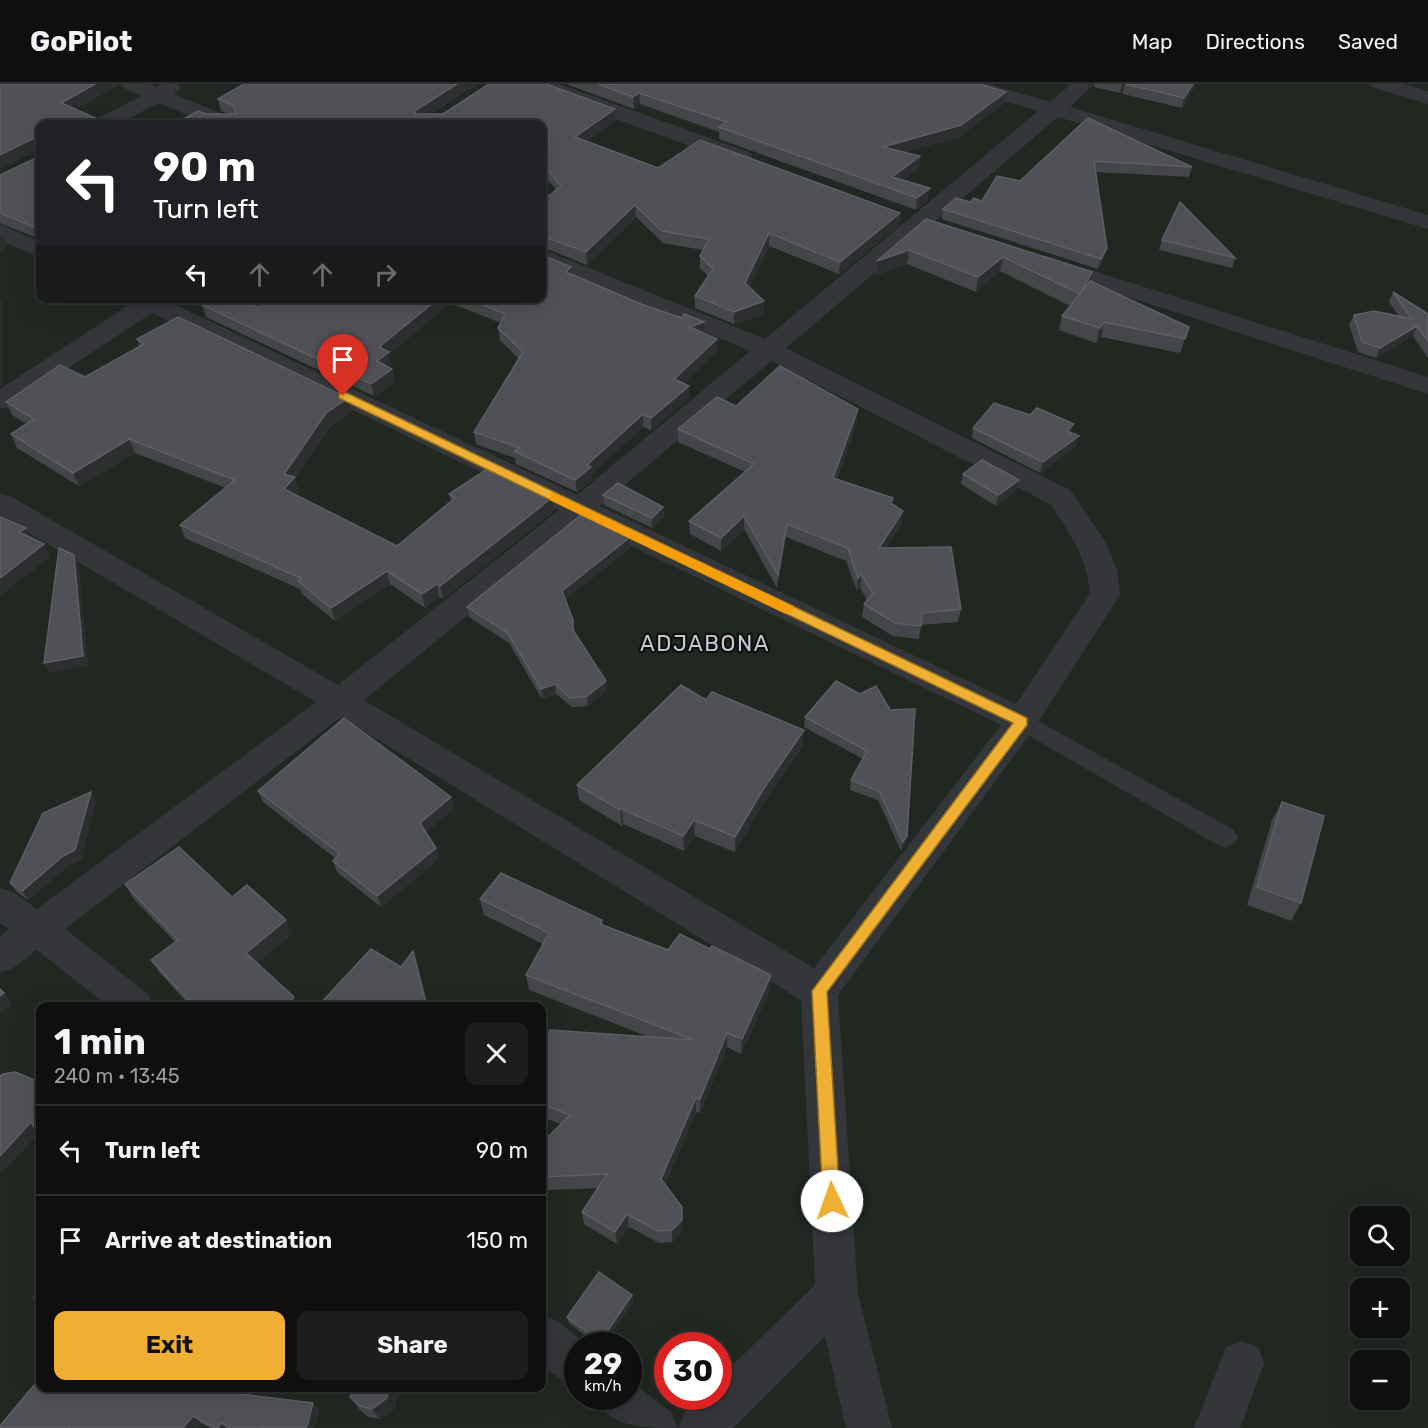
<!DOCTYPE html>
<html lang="en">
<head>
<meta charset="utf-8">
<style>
	body { margin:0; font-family:Rubik,sans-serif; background:#1d1d1e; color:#f1f3f6; height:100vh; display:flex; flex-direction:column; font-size:22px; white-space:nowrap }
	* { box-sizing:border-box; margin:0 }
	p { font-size:20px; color:#9b9c9f }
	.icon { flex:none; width:33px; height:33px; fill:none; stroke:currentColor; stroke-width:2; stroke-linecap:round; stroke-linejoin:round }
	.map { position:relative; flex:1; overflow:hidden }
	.side { position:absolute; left:36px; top:918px; width:510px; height:390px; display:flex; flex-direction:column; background:#0f0f10; border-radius:12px; box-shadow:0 6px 24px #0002,0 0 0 2px #2f2f30 }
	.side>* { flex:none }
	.banner { position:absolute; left:36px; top:36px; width:510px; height:183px; border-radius:12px; box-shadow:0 6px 24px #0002,0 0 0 2px #2f2f30; background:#202124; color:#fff; overflow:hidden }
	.controls { position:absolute; left:1350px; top:1122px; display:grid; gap:12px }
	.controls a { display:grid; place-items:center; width:60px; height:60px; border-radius:12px; background:#0f0f10; box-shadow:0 6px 24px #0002,0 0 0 2px #2f2f30; font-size:30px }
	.speed { position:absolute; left:564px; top:1248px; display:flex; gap:12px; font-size:30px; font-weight:700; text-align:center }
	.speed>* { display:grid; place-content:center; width:78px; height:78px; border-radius:50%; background:#0f0f10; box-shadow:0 6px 24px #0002,0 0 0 2px #2f2f30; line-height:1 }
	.speed small { font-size:15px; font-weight:400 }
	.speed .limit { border:9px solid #d22; background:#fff; color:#111 }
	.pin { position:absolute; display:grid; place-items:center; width:51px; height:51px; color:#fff; margin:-62px -26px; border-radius:50% 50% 50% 0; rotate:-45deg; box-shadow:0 0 6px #0007 }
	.pin .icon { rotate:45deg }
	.me { position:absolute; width:66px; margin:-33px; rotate:357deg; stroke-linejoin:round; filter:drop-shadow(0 0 4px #0008) }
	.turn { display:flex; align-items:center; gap:21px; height:126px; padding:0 18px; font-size:27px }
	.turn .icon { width:78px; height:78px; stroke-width:2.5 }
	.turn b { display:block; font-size:42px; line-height:51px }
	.lanes { display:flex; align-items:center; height:57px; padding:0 18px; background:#0003; justify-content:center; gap:30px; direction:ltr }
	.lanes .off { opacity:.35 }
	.round { display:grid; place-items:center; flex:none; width:63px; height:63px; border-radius:12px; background:#1d1d1e }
	.overview { display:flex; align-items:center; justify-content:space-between; height:102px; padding:0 18px }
	h1 { font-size:36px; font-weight:700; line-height:45px }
	.action { display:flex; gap:12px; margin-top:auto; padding:12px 18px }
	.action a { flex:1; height:69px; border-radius:12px; background:#eeaf33; color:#111; font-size:24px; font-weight:700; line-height:69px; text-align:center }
	.action a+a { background:#1d1d1e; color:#f1f3f6 }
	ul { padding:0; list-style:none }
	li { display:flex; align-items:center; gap:18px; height:90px; padding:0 18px; border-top:2px solid #2f2f30 }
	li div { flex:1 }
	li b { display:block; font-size:22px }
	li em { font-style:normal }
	header { display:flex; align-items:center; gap:36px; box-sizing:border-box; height:84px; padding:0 30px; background:#0f0f10; border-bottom:2px solid #2f2f30 }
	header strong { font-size:28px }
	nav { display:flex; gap:33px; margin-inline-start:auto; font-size:21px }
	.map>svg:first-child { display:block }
	.green { fill:#202821; fill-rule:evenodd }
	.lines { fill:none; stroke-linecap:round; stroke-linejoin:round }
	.lane { fill:#35363a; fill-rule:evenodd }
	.street { fill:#35363a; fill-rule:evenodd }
	.wall { fill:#45464a }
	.shaded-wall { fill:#2d2e30 }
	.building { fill:#505156; stroke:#5d5f64; stroke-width:1.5 }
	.route { fill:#eeaf33; stroke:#9b7221; stroke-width:1.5 }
	.slow { fill:#f59e0b }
	.labels { text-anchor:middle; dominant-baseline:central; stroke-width:4.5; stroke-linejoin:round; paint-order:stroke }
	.neighbourhood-label { font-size:22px; letter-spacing:1.5px; fill:#c6c9d2; stroke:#0f0f10 }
</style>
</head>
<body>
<header>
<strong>GoPilot</strong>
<nav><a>Map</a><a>Directions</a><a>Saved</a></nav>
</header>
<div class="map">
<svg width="1428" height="1344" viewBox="0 0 1428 1344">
	<rect width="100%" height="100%" fill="#141415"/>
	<path class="green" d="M0 0H1428V1344H0ZM40 40H542V214H40ZM40 922H542V1304H40ZM1360 1132H1400V1172H1360ZM1360 1204H1400V1244H1360ZM578 1262H628V1312H578ZM668 1262H718V1312H668ZM1360 1276H1400V1316H1360Z"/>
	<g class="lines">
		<path class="lane" d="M1022 628 1234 746 1238 753 1234 760 1225 763 1216 760 1014 643 1010 637 1014 631Z"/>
		<g class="street">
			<path d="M121 0H149L156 3 162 0H178L180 4 174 10 235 35 238 40H210L158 19 119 40H94L96 35 141 12 124 4Z"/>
			<path d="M529 0H559L749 68 752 73 749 78H733L532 4Z"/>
			<path d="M956 0H989L1050 18 1071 0H1094L1070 23 1428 131V145L1058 33 786 264 1070 406 1106 458 1117 486 1120 511 1033 646 838 911 858 1210 892 1344H846L825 1252 733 1344H678L685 1328 701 1312H718V1295L815 1201 801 916 341 633 65 845 148 910 154 922H108L37 866 13 884 0 889V852L9 845 0 839V804L13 808 37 825 316 618 0 432V409L10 412 338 601 559 426 152 229 9 323 0 325V305L132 219 129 214H169L167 217 577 411 750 267 542 180V165L765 255 1038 27 959 4ZM771 277 1050 420C1071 451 1086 471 1090 510L1016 620 600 422ZM582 438 1001 641 814 884 364 616Z"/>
			<path d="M1370 0H1403L1428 7V20L1373 4Z"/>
			<path d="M0 140 40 158V174L0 156Z"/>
			<path d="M1047 172 1428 293V310L1038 184 1035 179 1038 174Z"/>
			<path d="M542 1230 557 1237 589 1262H578V1303L562 1297 542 1280Z"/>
			<path d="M1242 1257 1258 1263 1264 1279 1240 1344H1194L1226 1263Z"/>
			<path d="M628 1295 671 1328 678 1344C639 1344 611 1344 594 1312H628Z"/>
		</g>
	</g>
	<g class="wall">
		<path d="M0 0H120L75 25 40 40V160L39 155 0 139V91L36 74 37 67Z"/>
		<path d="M244 0H477L431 30 615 25 616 37 587 57 658 84 900 129 899 141 839 190 769 162 749 203 764 217V230L734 240 695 224V212L708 192 700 184V172L703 166 663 159 636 133 587 181 542 163V117L556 106 542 89V63L543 61H542V40H174L207 30H229L221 27 218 15Z"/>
		<path d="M566 0H980L1006 8 1004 19 959 53 905 68 920 72 919 84 903 96 928 116 916 126 719 55V48L640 20 634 25Z"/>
		<path d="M1094 0H1196L1182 24 1123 10V8L1120 9 1094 3Z"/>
		<path d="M1088 34 1192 83 1189 93 1096 88 1104 174 1098 185 942 135 943 125 970 118 982 117 1020 97Z"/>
		<path d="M926 135 1092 188 1090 198 1189 243 1180 269 1101 253 1096 259 1059 246 1062 232 1070 222 1000 187 976 208 907 180 876 191 877 177Z"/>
		<path d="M1162 156 1235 174 1232 184 1159 166Z"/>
		<path d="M572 190 641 220 682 234 704 238V249L717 255V267L683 299 690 314 651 346 643 343 591 390 592 396 577 408 516 380 515 374 476 360 474 348 519 275 500 256 498 244 501 239 450 219 389 270 391 281 388 283 392 285 395 298 374 312 206 233 202 221 258 223 271 214H542Z"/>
		<path d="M1393 208 1428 230V274L1413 252 1376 274 1358 268 1349 241 1354 231 1399 232 1389 218Z"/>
		<path d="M137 255 351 328 330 343 295 394 299 406 295 411 397 462 451 417 449 410 553 413 555 426 443 515 439 513 425 524 390 500 335 537 302 510 300 505 185 454 180 441 226 404 135 369 79 402 17 364 11 350 27 340 12 331 6 318 85 293 139 262Z"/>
		<path d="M736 322 857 338 837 395 892 420 901 440 886 464 961 525 958 538 921 541 919 555 893 552 862 533 864 520 867 516 860 503 857 507 846 477 786 453 777 504 744 445 721 467 690 450 689 437 745 388 678 358V345Z"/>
		<path d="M973 344 1071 348 1076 362 1040 389 972 354Z"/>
		<path d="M963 390 1019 396 1017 406 996 422 961 400Z"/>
		<path d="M603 411 663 423 664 433 652 444 604 421Z"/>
		<path d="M629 454 630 464 566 515 575 548 607 607 588 622 572 623 556 610 542 615 509 559 469 533 467 523Z"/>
		<path d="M836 597 907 752 905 762 901 767 878 716 850 706 851 696 863 675 804 643 805 633Z"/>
		<path d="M706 616 803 662 760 724 735 768 695 752 684 767 623 740 622 742 579 716 577 701Z"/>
		<path d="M258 707 454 724 426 748 439 775 381 823 337 788 333 777 335 774 263 718Z"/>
		<path d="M91 708 96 718 81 776 69 781 28 816 17 808 10 799Z"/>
		<path d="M1282 718 1301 819 1291 837 1247 821 1272 736Z"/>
		<path d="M125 800 232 813 293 849 257 879 298 922H190L160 889 151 876 175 858 133 814Z"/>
		<path d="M480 815 602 836 603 841 668 866 710 865 771 891 770 906 741 970 727 963 700 1029 696 1028 665 1100 682 1123V1148L672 1158 659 1159 629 1143 617 1160 584 1140 582 1128 598 1104 545 1106 542 1102V1059L561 1040 542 1033V962L649 953 529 906 526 891 543 860 484 831Z"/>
		<path d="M413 867 427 922H318L401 883Z"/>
		<path d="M632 1211 633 1218 603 1262H599L569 1239 567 1233Z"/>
		<path d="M35 1300 40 1304H255L250 1311 319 1326 314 1344H210L201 1339 196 1344H0Z"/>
		<path d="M398 1304 395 1324 380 1335 368 1333 358 1324 350 1313Z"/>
	</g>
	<g class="shaded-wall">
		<path d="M95 0H120L65 30 61 19Z"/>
		<path d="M457 0H477L418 38 415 30 416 26Z"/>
		<path d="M1122 0H1127H1125L1123 8 1120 9Z"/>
		<path d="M1193 0H1196L1182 24 1184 14Z"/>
		<path d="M1006 8 1004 19 959 53 881 75 883 63Z"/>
		<path d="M639 9 640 20 634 25 633 13Z"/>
		<path d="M615 25 616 37 576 65 575 53Z"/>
		<path d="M488 34V40H478Z"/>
		<path d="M34 54 39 66 0 85V71Z"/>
		<path d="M920 72 919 84 891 105 892 93Z"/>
		<path d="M930 104 928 116 916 126 917 114Z"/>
		<path d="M635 121 636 133 587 181 586 168Z"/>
		<path d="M900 129 899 141 839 190 840 178Z"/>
		<path d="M769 149V162L745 211V199Z"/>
		<path d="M3 150 8 162 0 167V152Z"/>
		<path d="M1107 164 1104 174 1098 185 1101 175Z"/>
		<path d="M909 166 907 180 876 191 877 177Z"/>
		<path d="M1003 173 1000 187 976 208 978 193Z"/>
		<path d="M571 183 572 195 566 188Z"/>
		<path d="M1092 188 1089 203 1080 210Z"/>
		<path d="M0 213 2 217V301L0 303Z"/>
		<path d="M439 214H450V219L389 270 391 281 380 289 377 277 379 263Z"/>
		<path d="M764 217V230L734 240V228Z"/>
		<path d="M704 238V250L690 243Z"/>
		<path d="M1104 238 1101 253 1096 259 1100 244Z"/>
		<path d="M1417 242 1413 252 1376 274 1380 264Z"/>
		<path d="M717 255V267L675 308 674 295Z"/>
		<path d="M392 285 395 298 374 312 371 300Z"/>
		<path d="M689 302 690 314 651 346V334Z"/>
		<path d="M348 314 351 328 330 343 295 394 299 406 288 418 284 405V390L326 329Z"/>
		<path d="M858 325 857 338 832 407 833 394Z"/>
		<path d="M643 330V343L591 390 592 396 577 408 575 396 587 381Z"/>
		<path d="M1074 340 1071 350 1067 347Z"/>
		<path d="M1079 352 1076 362 1040 389 1043 378Z"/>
		<path d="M129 355 135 369 79 402 73 389Z"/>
		<path d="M1019 396 1017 406 996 422 998 411Z"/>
		<path d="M553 413 555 426 443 515 440 502Z"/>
		<path d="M663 423 664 433 652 444V434Z"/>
		<path d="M903 427 901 440 877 477 879 464Z"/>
		<path d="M744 432V445L721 467V454Z"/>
		<path d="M787 440 786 453 777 504 778 491Z"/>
		<path d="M26 444 32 456 19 448Z"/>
		<path d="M629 454 630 464 564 517 562 507Z"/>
		<path d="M44 460 50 473 0 512V494Z"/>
		<path d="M74 471 79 481 88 582 50 589 44 579Z"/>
		<path d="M387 487 390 500 335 537 331 524Z"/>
		<path d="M861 490 860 503 857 507 858 494Z"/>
		<path d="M437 500 439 513 425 524 422 510Z"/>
		<path d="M606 597 607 607 588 622 587 612Z"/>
		<path d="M555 600 556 610 542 615 541 605Z"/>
		<path d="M804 646 803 662 760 724 735 768V753L761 709Z"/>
		<path d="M91 708 96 718 81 776 69 781 28 816 22 807Z"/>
		<path d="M451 713 454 724 423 751 420 739Z"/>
		<path d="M622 725 623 740 622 742 620 726Z"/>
		<path d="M694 736 695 752 684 767 683 752Z"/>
		<path d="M907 752 905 762 901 767 903 758Z"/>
		<path d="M436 764 439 775 381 823 377 812Z"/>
		<path d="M286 836 293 849 253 883 246 869Z"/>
		<path d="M771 891 770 906 741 970 742 955Z"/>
		<path d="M4 909 13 920 0 930V912Z"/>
		<path d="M294 913 298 922H285Z"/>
		<path d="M385 916 388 922H376Z"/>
		<path d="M727 949V963L700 1029V1015Z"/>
		<path d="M696 1014V1028L662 1107 661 1095Z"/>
		<path d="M31 1038 40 1048 10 1081 0 1087V1072Z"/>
		<path d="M682 1123V1148L672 1158V1146Z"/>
		<path d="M627 1130 629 1143 617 1160 615 1148Z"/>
		<path d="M632 1211 633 1218 603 1262H601L600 1258Z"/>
		<path d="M243 1304H255L246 1317 239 1310Z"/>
		<path d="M389 1304H398L395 1324 380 1335 372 1325Z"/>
		<path d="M313 1319 319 1326 314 1344H305Z"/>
		<path d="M193 1332 201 1339 196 1344H183Z"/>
		<path d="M221 1339 226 1344H218Z"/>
	</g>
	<g class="building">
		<path d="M0 0H95L61 19 109 40H40V153L37 152 36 144 0 129V91L36 74 37 55 34 54 0 71Z"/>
		<path d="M244 0H457L416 26 415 30H443L489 0H546L615 25 575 53 658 84 700 56 900 129 840 178 769 149 745 199 764 217 734 228 695 212 713 185 700 172 709 155 662 147 635 121 586 168 542 152V117L561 102 542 79V63L549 52 542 50V40H510L488 34 478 40H174L198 27 207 30H236L233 21 218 15Z"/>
		<path d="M598 0H980L1006 8 961 41 883 63 920 72 892 93 930 104 917 114 719 43 727 38 639 9 633 13Z"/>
		<path d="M1125 0H1193L1184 14Z"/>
		<path d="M1088 34 1192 83 1094 77 1107 164 1101 175 943 125 956 114 970 118 974 114 982 117 997 92 1020 97Z"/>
		<path d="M1180 118 1235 174 1162 156Z"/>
		<path d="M926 135 1092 188 1080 210 1090 197 1189 243 1185 255 1104 238 1100 244 1062 232 1080 210 1003 173 978 193 909 166 877 177Z"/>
		<path d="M542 171 571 183 566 188 641 220 682 234 684 230 704 238 690 243 717 255 674 295 689 302 651 334 643 330 587 381 591 383 575 396 514 367 520 364 474 348 523 268 498 244 505 230 467 214H542Z"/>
		<path d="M1393 208 1428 230V257L1417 242 1380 264 1362 258 1354 231 1374 227 1412 235Z"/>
		<path d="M214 214H239L258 223 271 214H439L379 263 389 268 377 277 392 285 371 300 202 221Z"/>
		<path d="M178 233 348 314 326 329 284 390 295 393 284 405 397 462 455 414 449 410 490 383 553 413 440 502 437 500 422 510 387 487 331 524 298 497 301 494 180 441 235 396 129 355 73 389 11 350 34 335 6 318 60 281 85 293 144 260 137 255Z"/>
		<path d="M780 282 858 325 833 394 893 414 891 419 903 427 879 464 951 463 961 525 922 529 921 542 895 539 864 520 873 509 861 490 858 494 848 464 787 440 778 491 744 432 721 454 689 437 754 380 678 345 717 313 736 322Z"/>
		<path d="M994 319 1030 331 1037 324 1074 340 1067 347 1079 352 1043 378 973 344Z"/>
		<path d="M982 376 1019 396 998 411 963 390Z"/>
		<path d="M618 399 663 423 652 434 603 411Z"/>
		<path d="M581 431 629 454 562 507 573 536V546L606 597 587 612 570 614 555 600 541 605 508 549 467 523Z"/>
		<path d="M0 433 26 444 19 448 44 460 0 494Z"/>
		<path d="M59 464 74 471 83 572 44 579Z"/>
		<path d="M836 597 860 610 876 602 890 626 915 625 907 752 903 758 879 707 851 696 867 667 805 633Z"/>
		<path d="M681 601 706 616 712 608 804 646 761 709 735 753 694 736 683 752 622 725 620 726 577 701Z"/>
		<path d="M344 634 451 713 420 739 436 764 377 812 333 777 340 770 258 707Z"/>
		<path d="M91 708 75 766 63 772 22 807 10 799 43 729Z"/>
		<path d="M1282 718 1324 732 1301 819 1257 803Z"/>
		<path d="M179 763 232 813 247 801 286 836 246 869 294 913 285 922H194L151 876 178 856 125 800Z"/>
		<path d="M501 789 602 836 600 840 668 866 680 850 710 865 712 862 771 891 742 955 727 949 700 1015 696 1014 661 1095 682 1123V1136L672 1146 658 1147 627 1130 615 1148 582 1128 607 1090 542 1093V1059L570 1031 542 1020V962L550 946 694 956 526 891 549 849 480 815Z"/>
		<path d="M371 865 401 883 413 867 427 922H397L385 916 376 922H318Z"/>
		<path d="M0 905 4 909 0 912Z"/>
		<path d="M15 988 39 998 40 995V1054L31 1038 0 1072V992L3 990Z"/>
		<path d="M599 1188 632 1211 600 1258 567 1233Z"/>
		<path d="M40 1193V1223L34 1214 37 1199Z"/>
		<path d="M40 1278V1304H243L239 1310 313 1319 307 1342 305 1344H264L262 1343 261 1344H231L221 1339 218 1344H215L193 1332 183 1344H70L69 1342 68 1344H0V1342L35 1300Z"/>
		<path d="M353 1304H389L387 1314 372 1325 360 1322 350 1313Z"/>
	</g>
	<path class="route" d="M339 309H347L1027 634V641L827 908 840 1117 838 1123 832 1125 826 1123 823 1117 812 907 1013 639 339 314Z"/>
	<path class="slow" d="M554 409 793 522 795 525 789 530 784 529 550 416V410Z"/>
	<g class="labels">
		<g class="neighbourhood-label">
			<text x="705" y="559">ADJABONA</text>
		</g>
	</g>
</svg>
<div class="controls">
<a><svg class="icon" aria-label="search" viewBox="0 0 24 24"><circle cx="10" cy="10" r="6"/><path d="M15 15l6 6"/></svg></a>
<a>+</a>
<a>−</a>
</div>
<div class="speed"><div>29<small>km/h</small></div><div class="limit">30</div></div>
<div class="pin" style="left:343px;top:312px;background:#d93025"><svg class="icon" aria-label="arrive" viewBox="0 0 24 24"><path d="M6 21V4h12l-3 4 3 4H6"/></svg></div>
<svg class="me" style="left:832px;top:1117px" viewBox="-20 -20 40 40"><circle r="19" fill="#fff"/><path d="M0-13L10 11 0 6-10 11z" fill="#eeaf33"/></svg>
<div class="banner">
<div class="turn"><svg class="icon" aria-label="left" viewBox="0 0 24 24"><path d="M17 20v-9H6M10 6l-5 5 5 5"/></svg><div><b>90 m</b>Turn left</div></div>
<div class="lanes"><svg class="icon" aria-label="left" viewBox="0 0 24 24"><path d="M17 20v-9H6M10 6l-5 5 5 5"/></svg><svg class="icon off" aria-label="ahead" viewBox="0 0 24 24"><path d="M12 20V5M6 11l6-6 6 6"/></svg><svg class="icon off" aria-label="ahead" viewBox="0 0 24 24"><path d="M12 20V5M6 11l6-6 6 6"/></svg><svg class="icon off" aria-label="right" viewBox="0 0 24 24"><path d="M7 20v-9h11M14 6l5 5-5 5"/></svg></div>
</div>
<section class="side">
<div class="overview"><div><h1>1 min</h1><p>240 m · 13:45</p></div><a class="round"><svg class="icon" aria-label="close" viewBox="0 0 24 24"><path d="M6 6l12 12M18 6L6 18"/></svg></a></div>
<ul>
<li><svg class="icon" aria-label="left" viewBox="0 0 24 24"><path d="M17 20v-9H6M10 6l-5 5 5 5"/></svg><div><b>Turn left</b></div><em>90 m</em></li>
<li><svg class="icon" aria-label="arrive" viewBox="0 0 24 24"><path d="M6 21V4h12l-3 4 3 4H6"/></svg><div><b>Arrive at destination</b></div><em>150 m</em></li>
</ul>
<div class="action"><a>Exit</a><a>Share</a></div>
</section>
</div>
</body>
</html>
